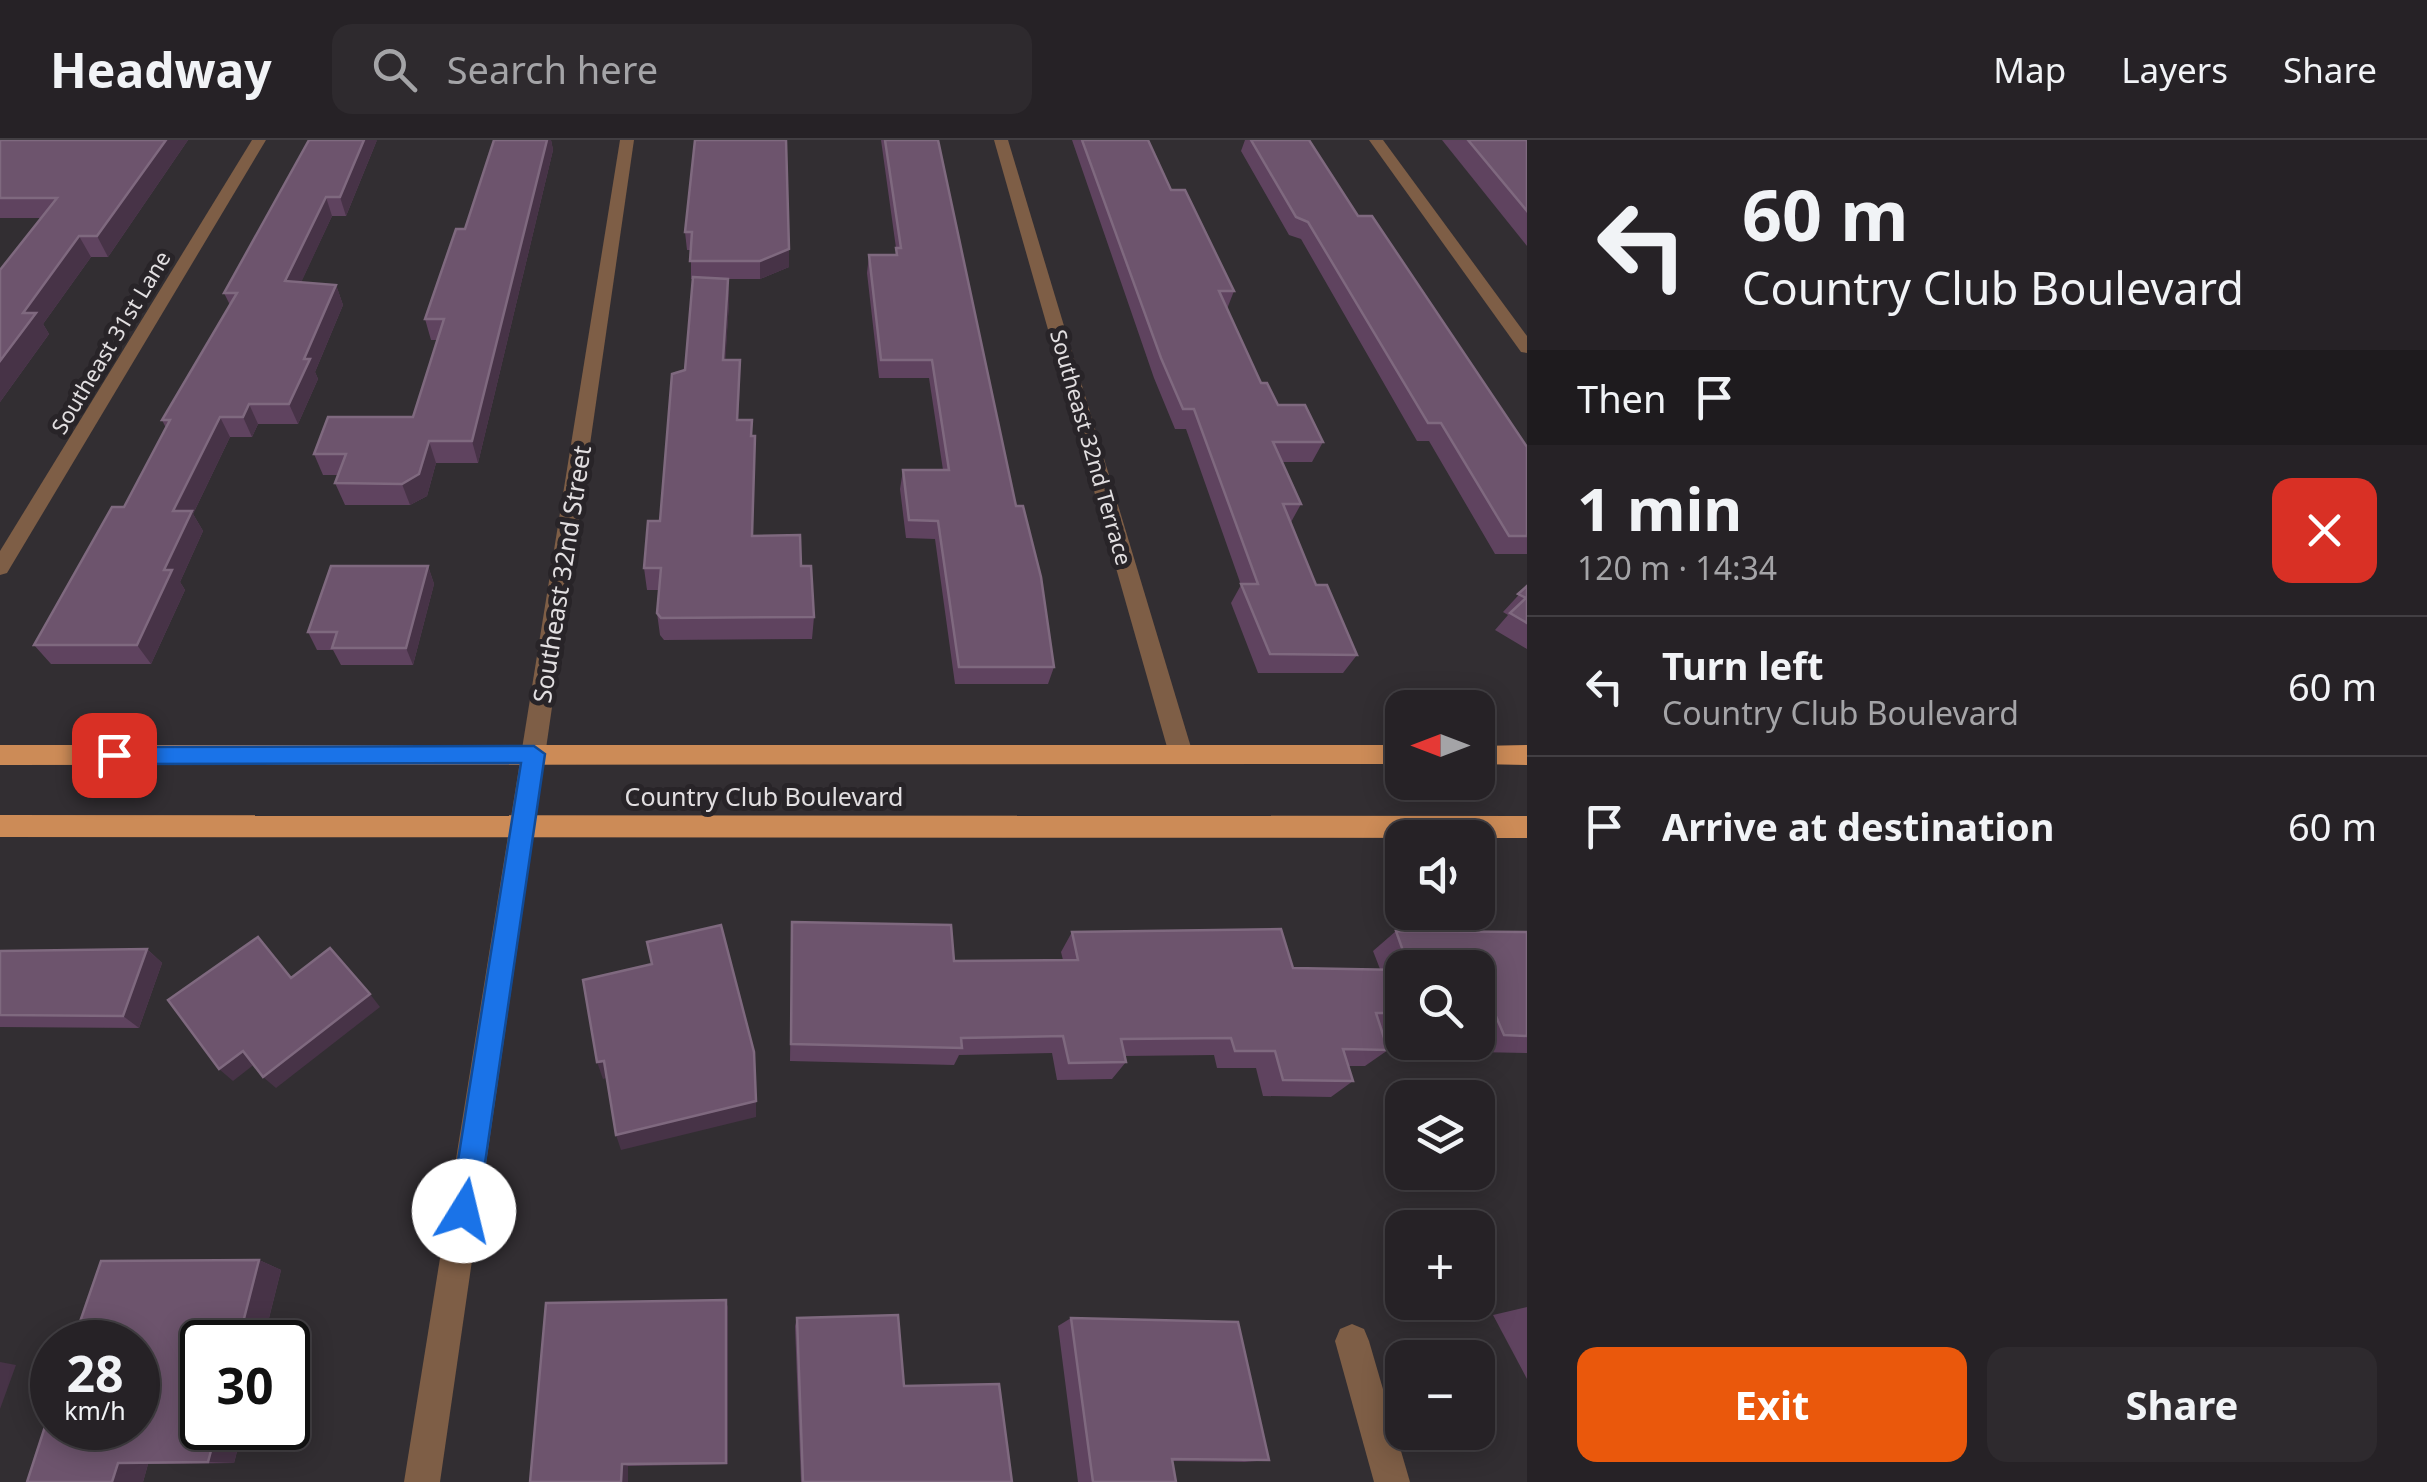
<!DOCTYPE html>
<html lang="en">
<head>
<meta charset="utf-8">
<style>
	body { margin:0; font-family:"Noto Sans",sans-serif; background:#2e2a2e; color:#f1f3f6; height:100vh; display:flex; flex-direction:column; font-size:38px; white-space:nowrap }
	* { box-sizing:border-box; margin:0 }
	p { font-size:32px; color:#a4a4a7 }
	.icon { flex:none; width:55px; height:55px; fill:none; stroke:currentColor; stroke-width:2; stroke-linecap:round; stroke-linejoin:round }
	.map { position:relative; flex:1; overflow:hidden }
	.drawer { display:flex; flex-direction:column; background:#262226; width:900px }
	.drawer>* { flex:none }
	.hud { background:#262226; color:#f1f3f6; overflow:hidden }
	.needle { width:65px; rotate:270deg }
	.fabs { position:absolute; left:1385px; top:550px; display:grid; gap:20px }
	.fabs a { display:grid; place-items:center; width:110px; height:110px; border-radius:20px; background:#262226; box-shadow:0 5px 25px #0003,0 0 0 2px #423f43; font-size:50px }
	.speed { position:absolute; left:30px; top:1180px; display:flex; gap:20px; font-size:50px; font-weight:700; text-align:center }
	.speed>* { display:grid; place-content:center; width:130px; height:130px; border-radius:50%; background:#262226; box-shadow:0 5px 25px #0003,0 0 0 2px #423f43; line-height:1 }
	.speed small { font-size:25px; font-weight:400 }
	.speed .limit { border:5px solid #111; border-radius:15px; background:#fff; color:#111 }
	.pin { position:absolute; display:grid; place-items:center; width:85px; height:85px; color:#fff; margin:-42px; border-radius:20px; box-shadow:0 5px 15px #0006 }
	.me { position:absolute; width:110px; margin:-55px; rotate:9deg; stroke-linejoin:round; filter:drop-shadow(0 0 8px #0008) }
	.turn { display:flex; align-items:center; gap:35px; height:210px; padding:0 50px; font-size:45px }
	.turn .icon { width:130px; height:130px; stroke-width:2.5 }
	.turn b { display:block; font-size:70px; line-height:85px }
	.then { display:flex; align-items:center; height:95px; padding:0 50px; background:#0003; gap:20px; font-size:38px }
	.round { display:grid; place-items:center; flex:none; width:105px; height:105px; border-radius:20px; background:#2e2a2e }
	.headline { display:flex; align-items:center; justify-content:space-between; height:170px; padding:0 50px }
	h1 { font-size:60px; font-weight:700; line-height:75px }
	.action { display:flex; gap:20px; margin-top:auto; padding:20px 50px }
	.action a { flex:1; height:115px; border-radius:20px; background:#ea580c; color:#fff; font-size:40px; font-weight:700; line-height:115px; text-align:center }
	.action a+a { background:#2e2a2e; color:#f1f3f6 }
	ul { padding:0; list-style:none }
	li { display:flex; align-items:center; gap:30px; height:140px; padding:0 50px; border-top:2px solid #423f43 }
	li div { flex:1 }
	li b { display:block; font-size:38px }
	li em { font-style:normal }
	header { display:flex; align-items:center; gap:60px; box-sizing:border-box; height:140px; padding:0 50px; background:#262226; border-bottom:2px solid #423f43 }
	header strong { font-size:48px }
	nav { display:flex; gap:55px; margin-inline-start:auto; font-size:35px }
	.search { width:700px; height:90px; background:#2e2a2e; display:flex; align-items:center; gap:25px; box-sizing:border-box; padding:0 35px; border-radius:20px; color:#a4a4a7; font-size:38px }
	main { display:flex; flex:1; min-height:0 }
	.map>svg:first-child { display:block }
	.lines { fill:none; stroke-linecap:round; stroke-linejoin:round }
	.minor { fill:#7e5e46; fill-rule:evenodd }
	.major { fill:#cc8b57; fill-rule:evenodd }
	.wall { fill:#5f435f }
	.shaded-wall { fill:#473347 }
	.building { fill:#6d546d; stroke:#7f697f; stroke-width:2.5 }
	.route { fill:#1a73e8; stroke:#114b97; stroke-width:2.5 }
	.labels { text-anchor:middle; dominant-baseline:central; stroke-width:10; stroke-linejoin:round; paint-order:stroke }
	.far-street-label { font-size:22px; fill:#e2dfe1; stroke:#282428 }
	.street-label { font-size:25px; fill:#e2dfe1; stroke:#282428 }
</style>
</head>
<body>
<header>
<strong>Headway</strong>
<div class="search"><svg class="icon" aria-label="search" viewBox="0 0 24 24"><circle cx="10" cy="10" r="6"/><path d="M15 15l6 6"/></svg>Search here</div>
<nav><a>Map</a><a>Layers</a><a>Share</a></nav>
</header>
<main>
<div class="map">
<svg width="1527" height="1342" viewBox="0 0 1527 1342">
	<rect width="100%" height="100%" fill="#322e32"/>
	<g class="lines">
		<g class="minor">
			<path d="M252 0H266L7 433 0 435V411Z"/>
			<path d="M620 0H634L440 1342H404Z"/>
			<path d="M994 0H1008L1193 614 1181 624 1169 614Z"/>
			<path d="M1369 0H1383L1527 196V213L1521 212Z"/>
			<path d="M1352 1184 1364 1189 1369 1201 1410 1342H1374L1335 1201 1340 1189Z"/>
		</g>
		<g class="major">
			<path d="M0 605H1402V624L0 625Z"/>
			<path d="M1527 605V625L1478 624V606Z"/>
			<path d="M0 675 1527 676V698L0 697Z"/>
		</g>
	</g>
	<g class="wall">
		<path d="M0 0H188L108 117H91L43 184 49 194 0 262V130L41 78H0Z"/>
		<path d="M377 0 346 76H332L301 142 336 145 343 165 315 232 318 239 298 284H258L252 297H230L193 374 203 391 180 442 185 450 151 524H51L34 505 124 367 166 288 162 280 230 165 224 153Z"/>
		<path d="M494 0H551L553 10 478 323H436L427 356 410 365H345L335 343 338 335H323L314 314 413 277 438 200H431L425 179 465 89Z"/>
		<path d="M695 0 789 109V127L760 139H725H728L729 162 725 220H740L738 280H752V296H755L752 396 801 426 814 477 812 499 664 500 660 495 657 473 659 450H647L644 428 660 381 685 230 693 139H691V110H687L685 92Z"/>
		<path d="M881 0H938L1016 366 1054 527 1048 544H955L935 399 906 398 900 349 903 330H943L929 238H879L867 133 869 115H896V108Z"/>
		<path d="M1072 0H1148L1171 50 1234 151 1227 169 1261 243 1278 265 1323 302 1312 322H1282L1301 364 1290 384 1316 445 1357 515 1343 533H1258L1231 463 1241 445 1186 289H1175L1154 238Z"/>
		<path d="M1245 0H1309L1358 76 1527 307V414H1495L1429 301H1417L1301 99 1289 95 1241 11Z"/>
		<path d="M1442 0H1527V106Z"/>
		<path d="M428 426 434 444 413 525H341L333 510H317L308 492Z"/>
		<path d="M1527 446V509L1495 490 1508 475 1503 472Z"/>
		<path d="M792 782 954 821 1063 820 1061 812 1072 792 1293 828 1380 829 1373 811 1396 791 1527 792V913L1476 912 1472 902H1478V828H1402V892L1382 891 1388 910 1365 926H1349L1353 941 1331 957 1263 956 1256 928H1217L1214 915 1124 916 1126 922 1112 939 1057 940 1052 913 959 915 954 925 790 921Z"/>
		<path d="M147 809 162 823 139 888 0 887V811Z"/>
		<path d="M259 1120 281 1130 263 1202H202V1288H243L234 1323 148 1324 143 1342H27Z"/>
		<path d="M726 1160 728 1169V1324L628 1326 530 1342Z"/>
		<path d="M1527 1167V1239L1493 1175Z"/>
		<path d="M797 1178 904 1246 1012 1342H801L795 1186Z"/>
		<path d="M1071 1178 1269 1320 1245 1322 1172 1321 1176 1342H1078L1058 1186Z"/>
	</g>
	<g class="shaded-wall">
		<path d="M166 0H188L108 117 97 96Z"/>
		<path d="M364 0H377L346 76 340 57Z"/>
		<path d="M547 0H551L553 10 478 323 472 301Z"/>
		<path d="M326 57 332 76 293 160 285 141Z"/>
		<path d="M79 96 91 117 43 184 49 194 0 262V221L23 173Z"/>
		<path d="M789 109V127L760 139V121Z"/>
		<path d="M728 139 729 162 724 243 723 220Z"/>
		<path d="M336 145 343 165 315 232 318 239 298 284 289 264 304 219Z"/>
		<path d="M740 220V243L737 303V280Z"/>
		<path d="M249 264 258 284 252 297 243 277Z"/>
		<path d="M220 277 230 297 193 374 203 391 180 442 185 450 151 524 137 505 164 430 173 371Z"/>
		<path d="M429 301 436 323 427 356 410 365 402 344Z"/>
		<path d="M428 426 434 444 413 525 406 508Z"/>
		<path d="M147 809 162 823 139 888 123 876Z"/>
		<path d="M370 854 380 867 276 948 263 937Z"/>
		<path d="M243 911 256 923 233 941 219 929Z"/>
		<path d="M604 921 610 937 603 939 597 922Z"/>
		<path d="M756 961V977L621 1010 616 995Z"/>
		<path d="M259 1120 281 1130 263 1202H238Z"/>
		<path d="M726 1160 728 1169V1324L726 1323Z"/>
		<path d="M0 1222 16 1225 0 1269Z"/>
		<path d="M217 1288H243L234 1323 208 1322Z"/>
		<path d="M118 1323 148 1324 143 1342H112Z"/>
		<path d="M622 1324 628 1326V1342H621Z"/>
	</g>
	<g class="building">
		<path d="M0 0H166L97 96H79L23 173H36L0 221V130L57 58H0Z"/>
		<path d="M309 0H364L340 57H326L285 141 336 145 304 219H310L289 264H249L243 277H220L173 371H192L164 430H172L137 505H34L112 367H124L170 280H162L237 153H224Z"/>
		<path d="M494 0H547L472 301H429L419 334 402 344 335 343 346 314H314L328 277H413L444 179H425L456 89H465Z"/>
		<path d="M695 0H786L789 109 760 121H690L692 92H685Z"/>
		<path d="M885 0H938L1016 366H1023L1041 437 1054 527H959L938 381 909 380 903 330H949L932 220H881L869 115H897L896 108H901Z"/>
		<path d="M1082 0H1148L1171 50H1185L1234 151H1219L1261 243H1267L1278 265H1305L1323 302H1273L1301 364H1283L1316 445H1327L1357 515 1270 514 1241 444H1258L1194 269H1183L1161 218Z"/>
		<path d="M1251 0H1309L1358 76H1372L1527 307V396H1509L1441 283H1428L1308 82 1296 77Z"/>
		<path d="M1468 0H1527V71Z"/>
		<path d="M693 137 728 139 723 220H740L737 280H752L751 296H755L752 396 800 395 801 426H811L814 477 661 478 657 473 661 428H644L648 381H660L672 234 685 230Z"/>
		<path d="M331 426H428L406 508H332L337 492H308Z"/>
		<path d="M1527 446V483L1510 473 1526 458 1518 454Z"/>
		<path d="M792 782 951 785 954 821 1078 820 1072 792 1281 789 1293 828 1402 830V873H1376L1388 910 1343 909 1353 941 1283 940 1275 911H1235L1231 898 1121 899 1126 922 1069 923 1063 896 961 898 962 908 791 904Z"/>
		<path d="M721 785 754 912 756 961 616 995 604 921 597 922 583 840 652 824 647 802Z"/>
		<path d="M1396 791 1527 792V896L1504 895 1495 874H1478V828H1409Z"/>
		<path d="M258 797 291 838 330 808 370 854 263 937 243 911 219 929 168 860Z"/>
		<path d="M147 809 123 876 0 875V811Z"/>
		<path d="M259 1120 238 1202H202V1288H217L208 1322 118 1323 112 1342H27L52 1265V1288H138V1202H73L101 1121Z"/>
		<path d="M726 1160V1323L622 1324 621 1342H530L546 1163Z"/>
		<path d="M898 1175 904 1246 999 1244 1012 1342H803L797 1178Z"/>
		<path d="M1071 1178 1238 1182 1269 1320 1172 1319 1176 1342H1093Z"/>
	</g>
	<path class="route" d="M534 606 545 614 478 1071 474 1081 464 1085 454 1081 450 1071 521 623 114 624 104 615 114 607Z"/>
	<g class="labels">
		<g class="far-street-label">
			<text transform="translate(110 202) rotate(-59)">Southeast 31st Lane</text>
			<text transform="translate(1092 307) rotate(74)">Southeast 32nd Terrace</text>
		</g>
		<g class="street-label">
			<text transform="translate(561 434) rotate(-81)">Southeast 32nd Street</text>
			<text x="764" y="656">Country Club Boulevard</text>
		</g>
	</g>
</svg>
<div class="fabs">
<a><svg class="needle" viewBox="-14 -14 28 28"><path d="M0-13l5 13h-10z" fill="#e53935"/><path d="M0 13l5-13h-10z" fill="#a4a4a7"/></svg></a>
<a><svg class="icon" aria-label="sound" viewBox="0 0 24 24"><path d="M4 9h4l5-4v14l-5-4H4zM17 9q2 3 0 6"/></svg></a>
<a><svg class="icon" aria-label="search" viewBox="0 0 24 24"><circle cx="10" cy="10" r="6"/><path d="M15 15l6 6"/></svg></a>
<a><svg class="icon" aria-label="layers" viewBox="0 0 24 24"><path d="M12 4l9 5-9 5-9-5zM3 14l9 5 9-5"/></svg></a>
<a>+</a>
<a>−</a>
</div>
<div class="speed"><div>28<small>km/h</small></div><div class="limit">30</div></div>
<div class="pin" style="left:114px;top:615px;background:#d93025"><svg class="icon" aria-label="arrive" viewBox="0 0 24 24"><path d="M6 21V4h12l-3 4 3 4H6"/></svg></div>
<svg class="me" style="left:464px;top:1071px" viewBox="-20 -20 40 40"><circle r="19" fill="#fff"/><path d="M0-13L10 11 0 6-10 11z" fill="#1a73e8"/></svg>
</div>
<section class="drawer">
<div class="hud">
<div class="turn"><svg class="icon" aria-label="left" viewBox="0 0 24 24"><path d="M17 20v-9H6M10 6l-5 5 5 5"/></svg><div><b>60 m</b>Country Club Boulevard</div></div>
<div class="then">Then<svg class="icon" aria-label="arrive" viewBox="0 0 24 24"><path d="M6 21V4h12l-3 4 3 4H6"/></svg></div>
</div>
<div class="headline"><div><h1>1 min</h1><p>120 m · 14:34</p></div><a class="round" style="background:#d93025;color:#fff"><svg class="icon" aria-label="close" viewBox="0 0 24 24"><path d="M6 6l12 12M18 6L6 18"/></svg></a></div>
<ul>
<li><svg class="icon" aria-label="left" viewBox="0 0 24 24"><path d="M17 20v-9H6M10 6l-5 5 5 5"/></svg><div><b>Turn left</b><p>Country Club Boulevard</p></div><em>60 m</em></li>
<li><svg class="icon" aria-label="arrive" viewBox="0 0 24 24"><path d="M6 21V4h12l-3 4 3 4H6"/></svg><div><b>Arrive at destination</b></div><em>60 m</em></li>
</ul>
<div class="action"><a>Exit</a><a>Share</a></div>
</section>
</main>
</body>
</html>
